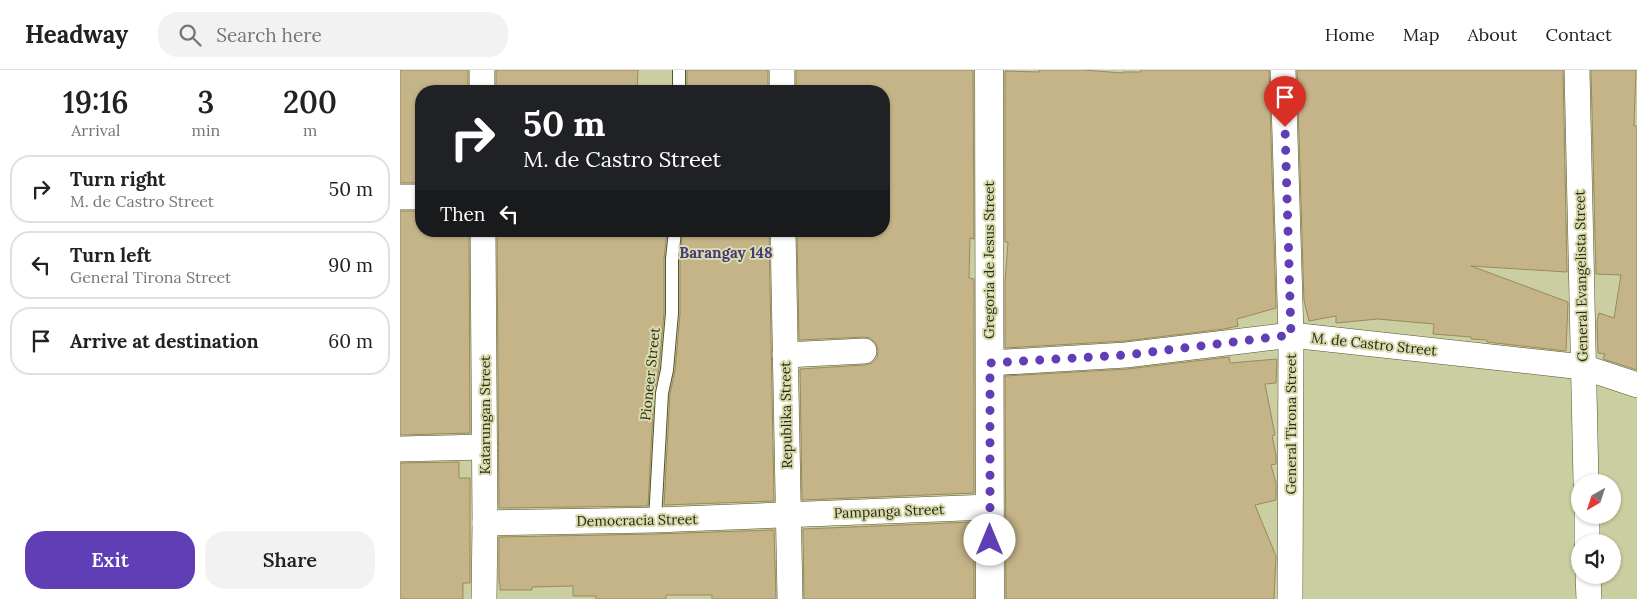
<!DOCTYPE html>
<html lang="en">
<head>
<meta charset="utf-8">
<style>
	body { margin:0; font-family:Lora,serif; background:#f2f2f2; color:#222; height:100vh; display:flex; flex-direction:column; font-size:19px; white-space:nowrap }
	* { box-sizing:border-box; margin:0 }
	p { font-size:16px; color:#767676 }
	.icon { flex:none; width:28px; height:28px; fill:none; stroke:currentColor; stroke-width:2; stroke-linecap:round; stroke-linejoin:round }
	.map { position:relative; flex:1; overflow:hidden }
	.sheet { display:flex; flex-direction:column; background:#fff; width:400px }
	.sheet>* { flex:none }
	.top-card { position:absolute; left:15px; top:15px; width:475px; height:152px; border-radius:20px; box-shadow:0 1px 4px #0004; background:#202124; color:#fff; overflow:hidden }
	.needle { width:32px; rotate:219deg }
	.fabs { position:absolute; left:1171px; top:404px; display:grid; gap:10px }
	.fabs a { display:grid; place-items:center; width:50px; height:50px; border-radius:50%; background:#fff; box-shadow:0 1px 4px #0004; font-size:25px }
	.pin { position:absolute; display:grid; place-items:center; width:42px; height:42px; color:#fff; margin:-51px -21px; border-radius:50% 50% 50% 0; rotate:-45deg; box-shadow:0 0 5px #0007 }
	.pin .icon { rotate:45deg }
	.me { position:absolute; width:55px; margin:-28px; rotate:0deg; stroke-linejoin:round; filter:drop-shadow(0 0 4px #0008) }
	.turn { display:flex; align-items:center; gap:18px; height:105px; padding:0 25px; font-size:22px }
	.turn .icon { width:65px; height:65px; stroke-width:2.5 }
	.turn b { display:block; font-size:35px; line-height:42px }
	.then { display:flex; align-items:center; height:48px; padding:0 25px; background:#0003; gap:10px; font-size:19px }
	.eta { display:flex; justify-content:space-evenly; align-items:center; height:85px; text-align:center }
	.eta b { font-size:30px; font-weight:600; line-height:35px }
	.cta { display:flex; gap:10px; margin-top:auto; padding:10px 25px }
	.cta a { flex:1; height:58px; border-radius:20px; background:#5f3eb6; color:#fff; font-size:20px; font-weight:600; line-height:58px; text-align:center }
	.cta a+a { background:#f2f2f2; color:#222 }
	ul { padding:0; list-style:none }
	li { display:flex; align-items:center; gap:15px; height:68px; margin:0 10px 8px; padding:0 15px; border:2px solid #e0e0e0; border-radius:20px }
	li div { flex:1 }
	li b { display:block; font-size:19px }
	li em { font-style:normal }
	header { display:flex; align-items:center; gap:30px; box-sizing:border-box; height:70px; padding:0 25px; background:#fff; border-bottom:1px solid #e0e0e0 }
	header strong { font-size:24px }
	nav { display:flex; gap:28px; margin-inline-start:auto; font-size:18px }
	.search { width:350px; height:45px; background:#f2f2f2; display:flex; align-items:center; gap:12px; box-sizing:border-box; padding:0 18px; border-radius:20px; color:#767676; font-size:19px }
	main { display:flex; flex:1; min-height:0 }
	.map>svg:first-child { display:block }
	.building { fill:#c5b488; stroke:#99895f }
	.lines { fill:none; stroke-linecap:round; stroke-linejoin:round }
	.lane-casing { stroke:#525429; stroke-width:14 }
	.street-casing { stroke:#525429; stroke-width:26 }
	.secondary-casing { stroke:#525429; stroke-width:29 }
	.lane { stroke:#fff; stroke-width:12 }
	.street { stroke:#fff; stroke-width:25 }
	.secondary { stroke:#fff; stroke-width:28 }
	.route { stroke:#5f3eb6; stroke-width:9; stroke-dasharray:0 16.2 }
	.labels { text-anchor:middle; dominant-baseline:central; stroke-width:4; stroke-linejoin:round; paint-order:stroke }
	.street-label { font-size:14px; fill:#292a18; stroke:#d8dbac }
	.neighbourhood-label { font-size:15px; font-weight:bold; fill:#463976; stroke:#d8dbac }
</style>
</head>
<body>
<header>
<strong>Headway</strong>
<div class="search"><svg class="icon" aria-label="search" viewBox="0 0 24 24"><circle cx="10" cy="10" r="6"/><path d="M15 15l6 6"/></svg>Search here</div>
<nav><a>Home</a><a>Map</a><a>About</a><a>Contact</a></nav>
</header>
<main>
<section class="sheet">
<div class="eta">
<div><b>19:16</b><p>Arrival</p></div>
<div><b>3</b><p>min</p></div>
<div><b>200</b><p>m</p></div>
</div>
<ul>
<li><svg class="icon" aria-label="right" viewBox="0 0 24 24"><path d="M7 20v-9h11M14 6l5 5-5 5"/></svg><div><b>Turn right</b><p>M. de Castro Street</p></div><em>50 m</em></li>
<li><svg class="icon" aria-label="left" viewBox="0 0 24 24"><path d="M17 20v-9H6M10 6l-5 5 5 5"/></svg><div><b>Turn left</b><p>General Tirona Street</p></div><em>90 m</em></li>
<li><svg class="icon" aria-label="arrive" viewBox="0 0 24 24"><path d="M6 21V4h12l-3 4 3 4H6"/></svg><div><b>Arrive at destination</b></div><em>60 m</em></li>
</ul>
<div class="cta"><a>Exit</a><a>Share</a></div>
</section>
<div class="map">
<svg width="1237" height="529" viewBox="0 0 1237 529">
	<rect width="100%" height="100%" fill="#cbcea0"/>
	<g class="building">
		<path d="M0 0H68V21H21V113H0Z"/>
		<path d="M96 0H238L237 21H96Z"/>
		<rect x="287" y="0" width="81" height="21"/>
		<path d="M396 0H573L574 169 570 168 569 208 574 209V423L402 430 400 299 465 295 472 293 477 288 478 281 476 273 470 268 464 267 399 270 397 161H484V21H396Z"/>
		<path d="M639 0H683L723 3V2H741V0H869L876 238 837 249 838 256 824 259 725 271 605 278V212L608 172H605V1L639 2Z"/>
		<path d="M897 0H1163L1167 202 1071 196 1168 232 1166 281 1087 272V270L1071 269V267L1033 264 1034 254 978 249 936 253V246L909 251 904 231Z"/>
		<path d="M1191 0H1236L1234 56H1237V300L1203 289 1205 284 1198 283 1197 251 1199 243 1214 248 1221 205 1196 204Z"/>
		<path d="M0 141H21V161H69L70 363 0 365Z"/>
		<path d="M97 161H267L264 189V243L259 299 254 322 248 436 99 438Z"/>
		<path d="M283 161H369L374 431 264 435 270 324 275 301 280 244V189Z"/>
		<path d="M829 287 830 293 877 289 876 313 865 314 875 365 872 366 876 385V394L871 395 876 413V430L855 435 876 486 874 529H606L605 306 727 299Z"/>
		<path d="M59 392V408H70V513H63V529H0V393Z"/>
		<path d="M574 452V529H404L403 459Z"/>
		<path d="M374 460 376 529H312V525H266V529H196V526H173V516L132 517V520H100V513H99V467L255 464Z"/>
	</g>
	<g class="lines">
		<defs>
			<g id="lane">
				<path d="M279 0V21"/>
				<path d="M255 450 262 323 267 300 272 243V189L275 161"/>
			</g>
			<g id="street">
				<path d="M82 0V21"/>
				<path d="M382 0V21"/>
				<path d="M883 0 891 265 890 529"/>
				<path d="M1177 0 1186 412"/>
				<path d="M0 127H21"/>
				<path d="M83 161 85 453 84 529"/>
				<path d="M383 161 390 529"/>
				<path d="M385 285 464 281"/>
				<path d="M590 293 726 285 891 265 1183 297 1237 315"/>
				<path d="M0 379 85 377"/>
				<path d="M1187 445V472"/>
				<path d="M85 453 255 450 590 437"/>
				<path d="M1188 505 1189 529"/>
			</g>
			<path id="secondary" d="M589 0 590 529"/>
		</defs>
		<use href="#lane" class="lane-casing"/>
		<use href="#street" class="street-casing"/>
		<use href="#secondary" class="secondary-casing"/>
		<use href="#lane" class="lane"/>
		<use href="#street" class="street"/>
		<use href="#secondary" class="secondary"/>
	</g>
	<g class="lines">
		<path class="route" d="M590 470V293L726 285 891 265 885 57"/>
	</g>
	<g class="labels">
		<g class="street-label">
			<text transform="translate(589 190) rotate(-90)">Gregoria de Jesus Street</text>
			<text transform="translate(1181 206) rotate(-91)">General Evangelista Street</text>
			<text transform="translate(974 274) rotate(6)">M. de Castro Street</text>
			<text transform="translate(250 304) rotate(-84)">Pioneer Street</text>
			<text transform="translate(85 345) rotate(-90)">Katarungan Street</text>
			<text transform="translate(386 345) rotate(-91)">Republika Street</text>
			<text transform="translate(891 354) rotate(-90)">General Tirona Street</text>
			<text transform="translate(489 441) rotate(-2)">Pampanga Street</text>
			<text transform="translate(237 450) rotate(-1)">Democracia Street</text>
		</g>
		<g class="neighbourhood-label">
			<text x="326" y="182">Barangay 148</text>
		</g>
	</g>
</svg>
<div class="fabs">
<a><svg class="needle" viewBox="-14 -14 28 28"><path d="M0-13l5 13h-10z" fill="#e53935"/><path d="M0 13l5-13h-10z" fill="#767676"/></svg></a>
<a><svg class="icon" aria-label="sound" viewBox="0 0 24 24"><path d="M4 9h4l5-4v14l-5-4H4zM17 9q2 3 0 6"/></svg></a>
</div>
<div class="pin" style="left:885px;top:57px;background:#d93025"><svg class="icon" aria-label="arrive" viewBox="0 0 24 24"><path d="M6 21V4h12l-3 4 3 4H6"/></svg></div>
<svg class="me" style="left:590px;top:470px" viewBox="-20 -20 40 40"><circle r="19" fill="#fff"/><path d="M0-13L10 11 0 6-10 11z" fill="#5f3eb6"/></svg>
<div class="top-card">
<div class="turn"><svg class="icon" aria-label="right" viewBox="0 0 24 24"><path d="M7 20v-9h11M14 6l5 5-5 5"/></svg><div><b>50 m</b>M. de Castro Street</div></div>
<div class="then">Then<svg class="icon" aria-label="left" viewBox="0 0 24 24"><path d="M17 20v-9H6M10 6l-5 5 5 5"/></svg></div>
</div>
</div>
</main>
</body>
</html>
